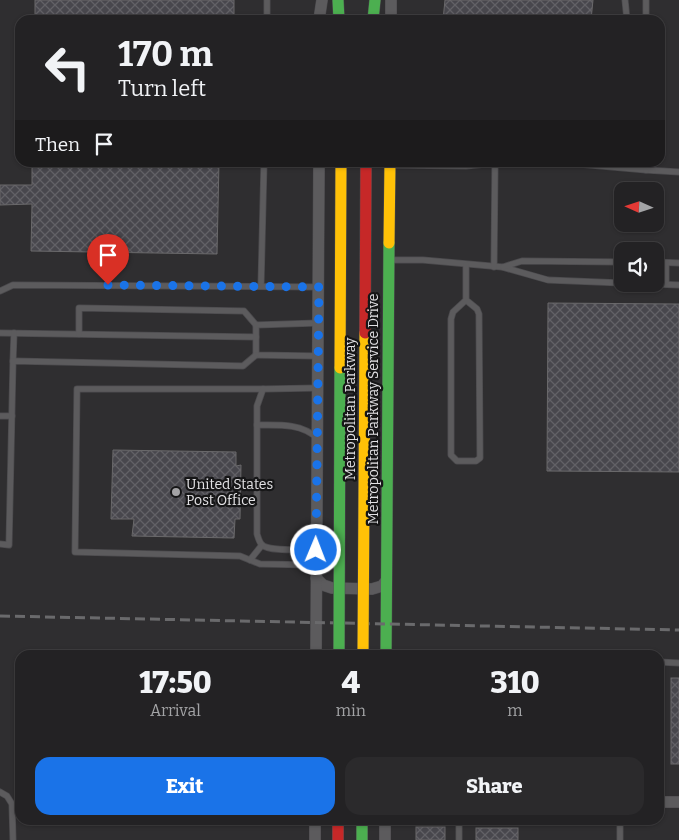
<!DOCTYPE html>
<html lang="en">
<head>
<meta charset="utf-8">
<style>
	body { margin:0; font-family:Bitter,serif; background:#2b2a2c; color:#f1f3f6; height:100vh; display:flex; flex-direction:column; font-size:19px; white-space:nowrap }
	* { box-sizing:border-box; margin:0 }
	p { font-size:16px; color:#a3a4a6 }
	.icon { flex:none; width:28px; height:28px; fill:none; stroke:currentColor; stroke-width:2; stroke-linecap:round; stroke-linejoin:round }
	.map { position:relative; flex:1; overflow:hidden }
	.details { position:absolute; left:15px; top:650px; width:649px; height:175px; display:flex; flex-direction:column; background:#232224; border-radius:15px; box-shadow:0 1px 4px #0004,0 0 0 1px #403f41 }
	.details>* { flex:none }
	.hud { position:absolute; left:15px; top:15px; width:650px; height:152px; border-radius:15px; box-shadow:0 1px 4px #0004,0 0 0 1px #403f41; background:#232224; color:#f1f3f6; overflow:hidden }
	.needle { width:32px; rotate:273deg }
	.controls { position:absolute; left:614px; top:182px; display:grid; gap:10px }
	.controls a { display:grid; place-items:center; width:50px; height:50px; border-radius:10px; background:#232224; box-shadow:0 1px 4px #0004,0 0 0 1px #403f41; font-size:25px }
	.pin { position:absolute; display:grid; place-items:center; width:42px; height:42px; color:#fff; margin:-51px -21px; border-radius:50% 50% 50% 0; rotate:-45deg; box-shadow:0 0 5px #0007 }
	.pin .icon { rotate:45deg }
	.me { position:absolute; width:55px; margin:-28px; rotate:1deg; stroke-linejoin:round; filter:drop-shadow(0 0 4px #0008) }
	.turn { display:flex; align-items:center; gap:18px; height:105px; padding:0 20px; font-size:22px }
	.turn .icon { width:65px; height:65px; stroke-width:2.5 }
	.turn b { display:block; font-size:35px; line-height:42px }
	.then { display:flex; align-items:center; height:48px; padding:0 20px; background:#0003; gap:10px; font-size:19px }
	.eta { display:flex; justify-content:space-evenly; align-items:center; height:85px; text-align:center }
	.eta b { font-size:30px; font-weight:800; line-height:35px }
	.cta { display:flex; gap:10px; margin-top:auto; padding:10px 20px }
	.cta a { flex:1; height:58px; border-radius:15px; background:#1a73e8; color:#fff; font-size:20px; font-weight:800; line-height:58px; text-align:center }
	.cta a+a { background:#2b2a2c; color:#f1f3f6 }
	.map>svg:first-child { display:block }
	.building { fill:url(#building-cross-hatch); stroke:#6a696b }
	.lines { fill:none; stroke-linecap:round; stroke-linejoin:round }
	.lane-casing { stroke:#4c4b4e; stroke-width:7 }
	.street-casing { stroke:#4c4b4e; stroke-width:12 }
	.fast-casing { stroke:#4c4b4e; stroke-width:12 }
	.slow-casing { stroke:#4c4b4e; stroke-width:12 }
	.jam-casing { stroke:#4c4b4e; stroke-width:12 }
	.lane { stroke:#5c5b5d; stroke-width:5.5 }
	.street { stroke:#5c5b5d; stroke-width:11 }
	.fast { stroke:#4caf50; stroke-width:11 }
	.slow { stroke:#ffc107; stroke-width:11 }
	.jam { stroke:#c62828; stroke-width:11 }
	.rail { stroke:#6a6a6c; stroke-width:3; stroke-dasharray:10 5; stroke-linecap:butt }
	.fast-bridge-casing { stroke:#4c4b4e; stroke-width:12; stroke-linecap:butt }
	.slow-bridge-casing { stroke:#4c4b4e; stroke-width:12; stroke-linecap:butt }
	.jam-bridge-casing { stroke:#4c4b4e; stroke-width:12; stroke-linecap:butt }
	.fast-bridge { stroke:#4caf50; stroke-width:11 }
	.slow-bridge { stroke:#ffc107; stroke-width:11 }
	.jam-bridge { stroke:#c62828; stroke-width:11 }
	.route { stroke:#1a73e8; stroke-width:9; stroke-dasharray:0 16.2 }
	.poi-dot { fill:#a4a3a6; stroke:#161617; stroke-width:2 }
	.labels { text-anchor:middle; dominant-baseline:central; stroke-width:4.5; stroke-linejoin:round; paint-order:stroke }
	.street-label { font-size:14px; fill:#e3e2e5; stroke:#161617 }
	.poi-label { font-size:14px; fill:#e3e2e5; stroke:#161617; text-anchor:start }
</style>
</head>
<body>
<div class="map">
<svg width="679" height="840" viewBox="0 0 679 840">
	<defs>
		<pattern id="building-cross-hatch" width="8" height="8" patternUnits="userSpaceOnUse" patternTransform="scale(1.25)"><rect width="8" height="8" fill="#48474d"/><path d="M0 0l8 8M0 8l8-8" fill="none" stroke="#626166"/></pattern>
	</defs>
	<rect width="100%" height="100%" fill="#2f2e30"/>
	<g class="building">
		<rect x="35" y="0" width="199" height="20"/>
		<path d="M445 0H593L591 20H443Z"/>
		<path d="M32 162H219L217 254 31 251 32 204 0 205V185H32Z"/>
		<path d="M548 303 679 304V472L547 471Z"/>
		<path d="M113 450 236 452V466L241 465 240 519H235L234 538 132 536 134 519H111Z"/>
		<rect x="671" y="678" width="8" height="86"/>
		<rect x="416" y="827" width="29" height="13"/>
		<rect x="476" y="828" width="42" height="12"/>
	</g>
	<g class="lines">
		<defs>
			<g id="lane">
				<path d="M625 0 627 20"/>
				<path d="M267 20V0"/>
				<path d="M646 20V0"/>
				<path d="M556 162 646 170 679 172"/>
				<path d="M392 165 466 166 507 162"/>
				<path d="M646 170V162"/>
				<path d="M391 260H423L502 267 548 280 622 283"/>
				<path d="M655 262 679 263"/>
				<path d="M466 265V300L453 312 451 319V455L457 461H476L480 458 479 314 477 309 466 300"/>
				<path d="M494 267 495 163"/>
				<path d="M503 267 522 261 622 262"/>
				<path d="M654 284 679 285"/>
				<path d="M666 284V263"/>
				<path d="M261 285 264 162"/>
				<path d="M0 291 13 285 319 287"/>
				<path d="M0 333 256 337"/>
				<path d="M79 334V308L244 311 256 325"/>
				<path d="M318 356 256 355V325L318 323"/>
				<path d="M13 361 14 333"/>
				<path d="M263 389H77L75 552 240 556 260 564 316 565"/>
				<path d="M0 416H12"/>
				<path d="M257 425C278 425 301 423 317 438"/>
				<path d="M0 544 9 545 13 361 243 366 256 355"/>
				<path d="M316 550C304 549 270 552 262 545 259 542 258 537 257 534V406L263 389 318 388"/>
				<path d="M250 560 262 545"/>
				<path d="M659 662 679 663"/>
				<path d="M0 792 7 796 12 804 13 840"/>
				<path d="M620 820V840"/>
				<path d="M459 840V820"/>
			</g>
			<g id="street">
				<path d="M391 0V20"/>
				<path d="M319 20 322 0"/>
				<path d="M316 578 323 585 332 588 372 589 382 586 386 581"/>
				<path d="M316 655 319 162"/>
				<path d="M659 802H679"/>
				<path d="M315 840V820"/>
				<path d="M385 840V820"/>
			</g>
			<g id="fast">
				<path d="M338 0 339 20"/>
				<path d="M373 20 375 0"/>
				<path d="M386 655 389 243"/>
				<path d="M362 820V840"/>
			</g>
			<path id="slow" d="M389 243 390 162"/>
			<path id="jam" d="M338 820V840"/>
		</defs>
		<use href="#lane" class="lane-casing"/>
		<use href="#street" class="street-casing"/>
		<use href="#fast" class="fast-casing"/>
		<use href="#slow" class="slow-casing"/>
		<use href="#jam" class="jam-casing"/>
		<use href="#lane" class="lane"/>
		<use href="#street" class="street"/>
		<use href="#fast" class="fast"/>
		<use href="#slow" class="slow"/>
		<use href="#jam" class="jam"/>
		<path class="rail" d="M0 616 679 630"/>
		<defs>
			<path id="fast-bridge" d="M339 655 340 368"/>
			<g id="slow-bridge">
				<path d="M340 368 341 162"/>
				<path d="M363 655 365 333"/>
			</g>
			<path id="jam-bridge" d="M365 333 366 162"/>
		</defs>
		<use href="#fast-bridge" class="fast-bridge-casing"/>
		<use href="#slow-bridge" class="slow-bridge-casing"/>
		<use href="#jam-bridge" class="jam-bridge-casing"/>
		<use href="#fast-bridge" class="fast-bridge"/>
		<use href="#slow-bridge" class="slow-bridge"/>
		<use href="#jam-bridge" class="jam-bridge"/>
	</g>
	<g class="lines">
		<path class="route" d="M108 285 319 287 316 550"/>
	</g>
	<circle class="poi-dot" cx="176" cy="492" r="5"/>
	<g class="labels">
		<g class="street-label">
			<text transform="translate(350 409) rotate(-90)">Metropolitan Parkway</text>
			<text transform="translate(373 409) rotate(-90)">Metropolitan Parkway Service Drive</text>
		</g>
		<g class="poi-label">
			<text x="186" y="484">United States<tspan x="186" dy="16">Post Office</tspan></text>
		</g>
	</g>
</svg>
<div class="controls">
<a><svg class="needle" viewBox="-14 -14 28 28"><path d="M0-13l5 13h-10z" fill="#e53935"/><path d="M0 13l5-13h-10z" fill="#a3a4a6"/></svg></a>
<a><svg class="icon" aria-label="sound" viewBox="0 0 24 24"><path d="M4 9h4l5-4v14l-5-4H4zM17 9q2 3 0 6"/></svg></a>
</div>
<div class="pin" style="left:108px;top:285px;background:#d93025"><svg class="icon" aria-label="arrive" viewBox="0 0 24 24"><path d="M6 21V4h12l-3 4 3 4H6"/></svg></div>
<svg class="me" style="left:316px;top:550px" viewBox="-20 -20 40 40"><circle r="17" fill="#1a73e8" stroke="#fff" stroke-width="3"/><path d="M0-11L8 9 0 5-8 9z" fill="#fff"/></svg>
<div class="hud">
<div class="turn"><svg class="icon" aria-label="left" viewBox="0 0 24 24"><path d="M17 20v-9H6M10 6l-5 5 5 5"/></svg><div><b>170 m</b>Turn left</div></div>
<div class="then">Then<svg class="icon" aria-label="arrive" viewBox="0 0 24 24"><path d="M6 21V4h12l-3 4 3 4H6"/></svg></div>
</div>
<section class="details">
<div class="eta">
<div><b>17:50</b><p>Arrival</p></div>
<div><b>4</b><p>min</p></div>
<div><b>310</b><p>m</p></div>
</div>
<div class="cta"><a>Exit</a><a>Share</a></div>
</section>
</div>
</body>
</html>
